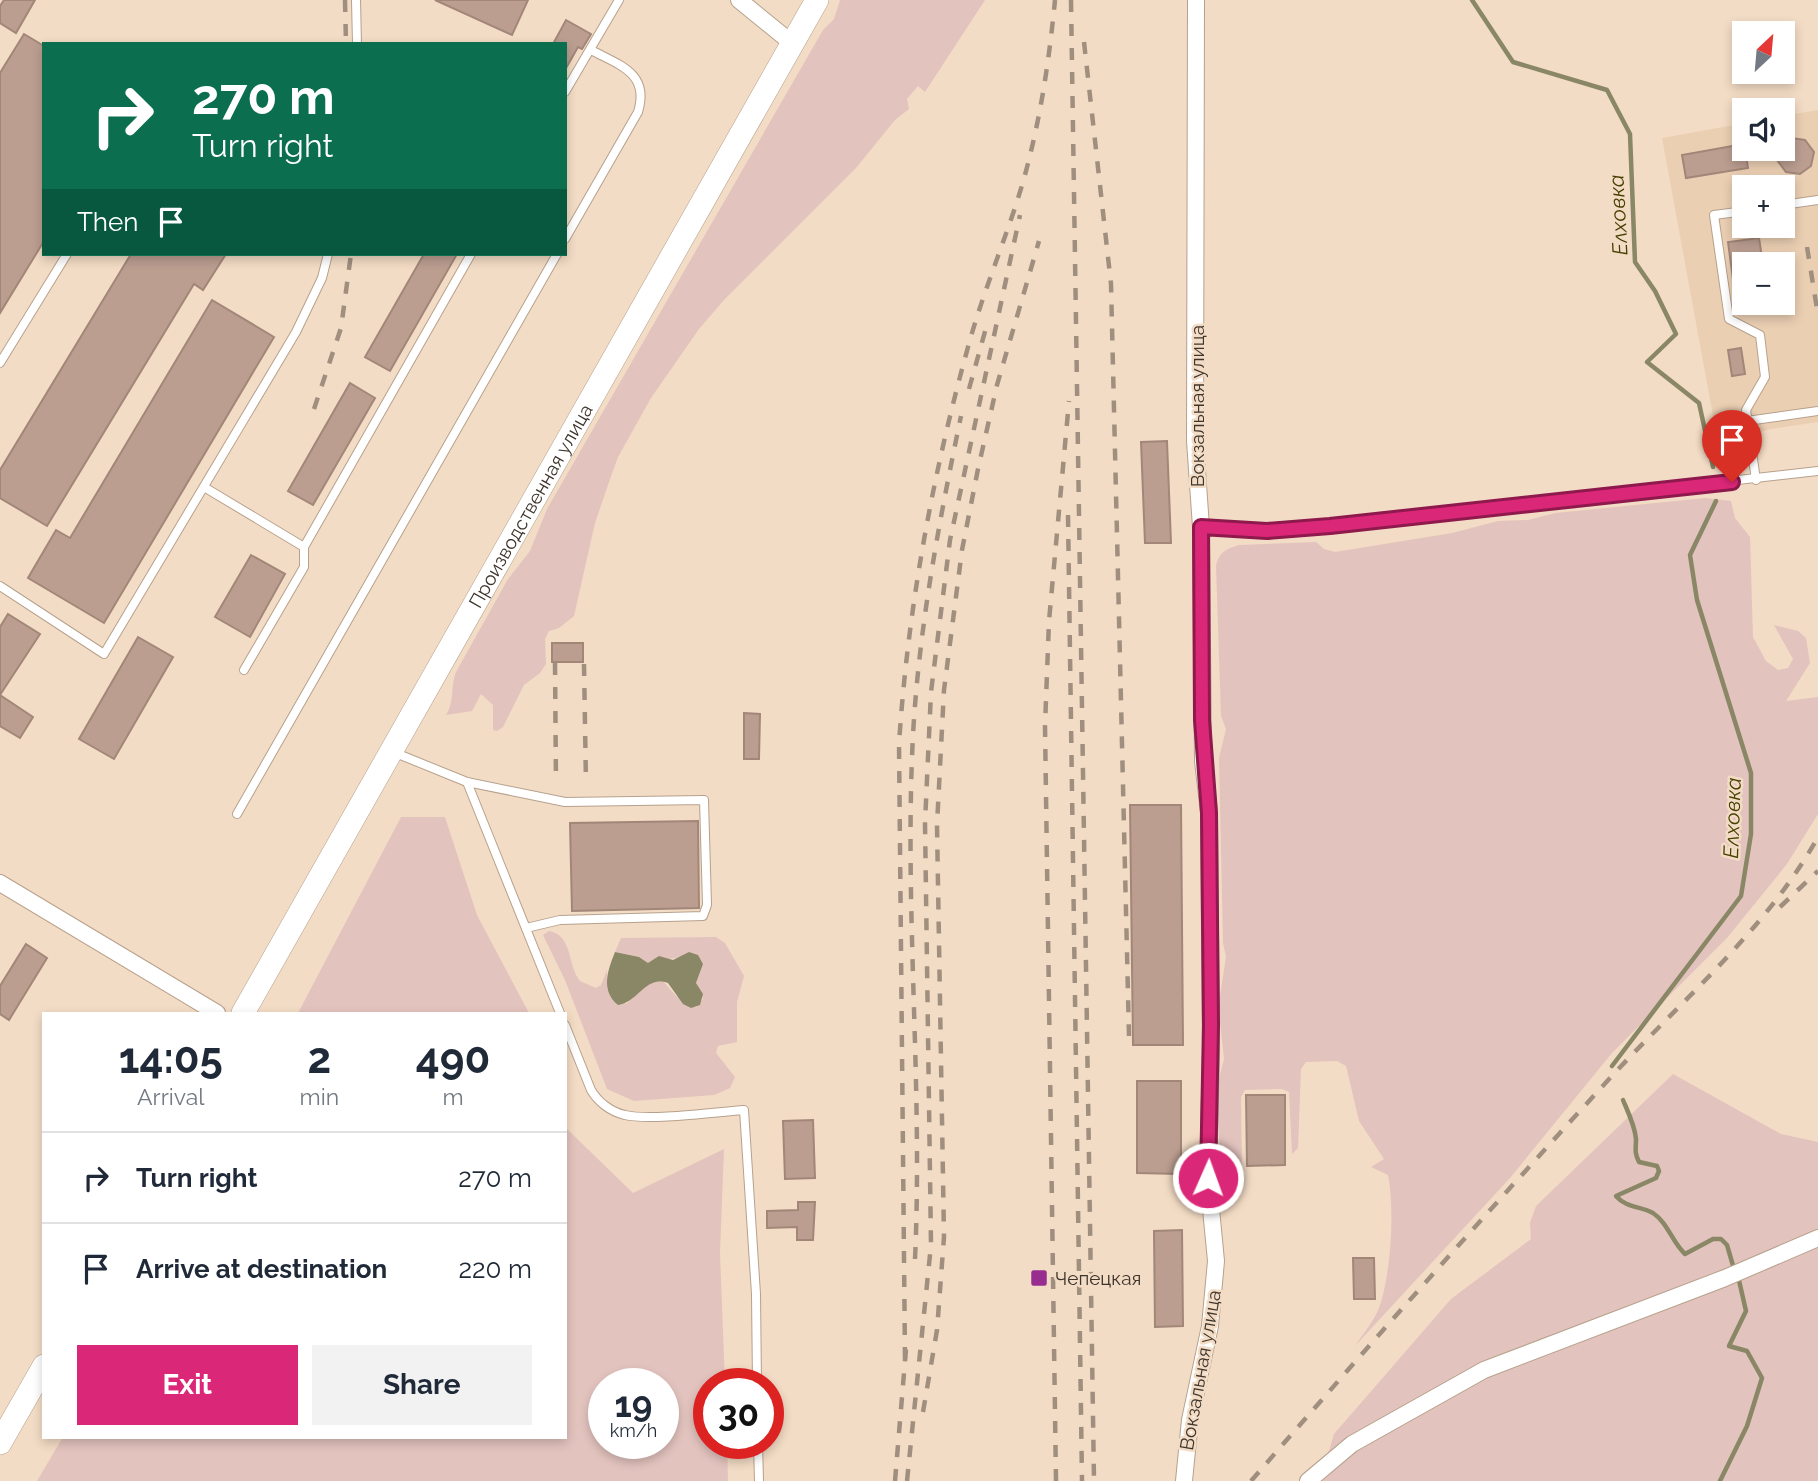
<!DOCTYPE html>
<html lang="en">
<head>
<meta charset="utf-8">
<style>
	body { margin:0; font-family:Raleway,sans-serif; background:#f2f2f3; color:#1f2937; height:100vh; display:flex; flex-direction:column; font-size:26px; white-space:nowrap }
	* { box-sizing:border-box; margin:0 }
	p { font-size:23px; color:#747a83 }
	.icon { flex:none; width:38px; height:38px; fill:none; stroke:currentColor; stroke-width:2; stroke-linecap:round; stroke-linejoin:round }
	.map { position:relative; flex:1; overflow:hidden }
	.side { position:absolute; left:42px; top:1012px; width:525px; height:427px; display:flex; flex-direction:column; background:#fff; border-radius:0px; box-shadow:0 4px 10px #0003 }
	.side>* { flex:none }
	.guide { position:absolute; left:42px; top:42px; width:525px; height:214px; border-radius:0px; box-shadow:0 4px 10px #0003; background:#0b6e4f; color:#fff; overflow:hidden }
	.needle { width:46px; rotate:26deg }
	.fabs { position:absolute; left:1732px; top:21px; display:grid; gap:14px }
	.fabs a { display:grid; place-items:center; width:63px; height:63px; border-radius:0px; background:#fff; box-shadow:0 4px 10px #0003; font-size:35px }
	.speed { position:absolute; left:588px; top:1368px; display:flex; gap:14px; font-size:35px; font-weight:700; text-align:center }
	.speed>* { display:grid; place-content:center; width:91px; height:91px; border-radius:50%; background:#fff; box-shadow:0 4px 10px #0003; line-height:1 }
	.speed small { font-size:18px; font-weight:400 }
	.speed .limit { border:10px solid #d22; background:#fff; color:#111 }
	.pin { position:absolute; display:grid; place-items:center; width:60px; height:60px; color:#fff; margin:-72px -30px; border-radius:50% 50% 50% 0; rotate:-45deg; box-shadow:0 0 7px #0007 }
	.pin .icon { rotate:45deg }
	.me { position:absolute; width:77px; margin:-38px; rotate:2deg; stroke-linejoin:round; filter:drop-shadow(0 0 5px #0008) }
	.turn { display:flex; align-items:center; gap:24px; height:147px; padding:0 35px; font-size:32px }
	.turn .icon { width:91px; height:91px; stroke-width:2.5 }
	.turn b { display:block; font-size:49px; line-height:60px }
	.then { display:flex; align-items:center; height:66px; padding:0 35px; background:#0003; gap:14px; font-size:26px }
	.eta { display:flex; justify-content:space-evenly; align-items:center; height:119px; text-align:center }
	.eta b { font-size:42px; font-weight:700; line-height:49px }
	.cta { display:flex; gap:14px; margin-top:auto; padding:14px 35px }
	.cta a { flex:1; height:80px; border-radius:0px; background:#db2777; color:#fff; font-size:28px; font-weight:700; line-height:80px; text-align:center }
	.cta a+a { background:#f2f2f3; color:#1f2937 }
	ul { padding:0; list-style:none }
	li { display:flex; align-items:center; gap:21px; height:91px; padding:0 35px; border-top:2px solid #e0e1e3 }
	li div { flex:1 }
	li b { display:block; font-size:26px }
	li em { font-style:normal }
	.map>svg:first-child { display:block }
	.built { fill:#ebcfb3; fill-rule:evenodd }
	.green { fill:#e3c3be; fill-rule:evenodd }
	.water { fill:#898765 }
	.lines { fill:none; stroke-linecap:round; stroke-linejoin:round }
	.stream { stroke:#898765; stroke-width:4.5 }
	.building { fill:#bb9e90; stroke:#a28779; stroke-width:2 }
	.lane-casing { stroke:#b7a18c; stroke-width:10 }
	.street-casing { stroke:#b7a18c; stroke-width:18 }
	.secondary-casing { stroke:#b7a18c; stroke-width:24 }
	.lane { stroke:#fff; stroke-width:8 }
	.street { stroke:#fff; stroke-width:16 }
	.secondary { stroke:#fff; stroke-width:23 }
	.rail { stroke:#a08f7f; stroke-width:4.5; stroke-dasharray:12 12; stroke-linecap:butt }
	.route-casing { stroke:#8e194d; stroke-width:18 }
	.route { stroke:#db2777; stroke-width:12 }
	.poi-dot { fill:#972d8f; stroke:#f3dcc5; stroke-width:2.5 }
	.labels { text-anchor:middle; dominant-baseline:central; stroke-width:5; stroke-linejoin:round; paint-order:stroke }
	.street-label { font-size:19px; fill:#3d342b; stroke:#f3dcc5 }
	.poi-label { font-size:19px; fill:#3d342b; stroke:#f3dcc5; text-anchor:start }
	.water-label { font-size:21px; font-style:italic; fill:#464100; stroke:#f3dcc5 }
</style>
</head>
<body>
<div class="map">
<svg width="1818" height="1481" viewBox="0 0 1818 1481">
	<rect width="100%" height="100%" fill="#f3dcc5"/>
	<path class="built" d="M1818 110V422L1771 429 1718 443 1662 138 1745 123V149H1783V116ZM1745 187H1783V226H1745ZM1745 264H1783V303H1745Z"/>
	<g class="green">
		<path d="M840 0H985L925 92 918 86 907 99 909 109 895 120 856 168 724 300 699 329 651 398 618 457 608 485 595 523 574 616 559 628 549 631 545 639 546 664 540 673 524 685 503 727 497 731 493 730V705L481 694 472 711 446 715C455 701 450 687 456 672L508 579 530 551 547 509 823 30 834 19Z"/>
		<path d="M1705 498 1731 501 1735 518 1750 537 1753 637 1766 661 1778 670 1788 668 1793 659 1774 625 1798 631 1806 638 1810 663 1786 701 1818 697V814L1787 864 1727 938 1612 1053 1510 1178 1355 1346C1363 1334 1374 1321 1379 1308 1391 1274 1395 1211 1388 1175L1371 1167 1384 1159 1359 1121 1346 1066 1337 1061 1306 1062 1301 1069 1298 1148 1292 1154 1289 1092 1282 1089 1245 1090 1241 1097 1242 1172 1231 1176 1221 1170 1217 1104 1218 1083 1224 1059 1220 1022V996L1226 957 1223 943 1219 758 1226 729 1221 716 1216 566C1219 552 1226 549 1239 545L1316 542 1324 549 1335 552 1452 533 1498 521 1528 520 1555 513Z"/>
		<path d="M401 817H445L477 915 529 1013H298Z"/>
		<path d="M549 931C573 935 567 965 580 981L596 988 601 985 607 970V989L626 1004 646 984 663 981 676 996 696 1007 703 999 696 983 701 969 686 956 648 963 639 957 615 952 621 938 716 937 725 943 744 976 737 1002V1042L718 1046 716 1053 735 1077 730 1088 714 1095 634 1101 607 1089 565 980 543 935Z"/>
		<path d="M1673 1074 1781 1134 1818 1142V1481H1320L1334 1434 1451 1299 1531 1239 1530 1223 1536 1206Z"/>
		<path d="M565 1127 633 1193 724 1149 720 1253 725 1384H709V1444H727L728 1481H37L63 1437H565ZM604 1384H663V1444H604Z"/>
	</g>
	<path class="water" d="M615 952 639 957 648 963 659 956 673 960 689 952 698 955 703 964 696 983 703 994 700 1005 691 1008 683 1004 668 983C645 975 639 1002 618 1005 600 990 608 970 615 952Z"/>
	<g class="lines">
		<g class="stream">
			<path d="M1472 0 1513 62 1607 90 1630 134 1635 262 1655 291 1676 334 1647 362 1699 403 1713 467"/>
			<path d="M1612 1066 1741 896 1751 834V773L1697 600 1690 555 1716 501"/>
			<path d="M1623 1100C1628 1112 1635 1126 1636 1139 1636 1149 1634 1152 1639 1162L1657 1166 1659 1171 1656 1178 1616 1196C1626 1208 1641 1206 1653 1213 1668 1223 1672 1242 1685 1254L1713 1239H1721L1727 1245 1734 1269"/>
			<path d="M1720 1481 1747 1426 1762 1378 1747 1351 1729 1346 1746 1311 1738 1276"/>
		</g>
	</g>
	<g class="building">
		<path d="M4 0H35L16 33 0 23V6Z"/>
		<path d="M435 0H528L512 35Z"/>
		<path d="M566 20 591 34 582 49 578 47 565 70V44H553Z"/>
		<path d="M24 34 44 46V241L0 313V73Z"/>
		<path d="M1791 138 1805 140 1814 152 1811 166 1800 174 1786 172 1777 160 1779 149H1783V142Z"/>
		<path d="M1744 144 1748 168 1686 178 1682 155Z"/>
		<path d="M1759 238 1763 264H1745V308L1737 309 1728 242Z"/>
		<path d="M131 254H226L203 290 194 284 47 526 0 498V470Z"/>
		<path d="M424 254H457L390 371 365 357Z"/>
		<path d="M212 300 274 337 104 623 28 578 56 530 70 538Z"/>
		<path d="M1741 348 1745 374 1732 376 1728 350Z"/>
		<path d="M350 383 375 398 313 505 288 491Z"/>
		<path d="M1739 420 1741 436 1726 437 1724 422Z"/>
		<path d="M1167 441 1171 543H1145L1141 442Z"/>
		<path d="M251 555 285 574 250 637 215 617Z"/>
		<path d="M8 614 40 634 0 695V627Z"/>
		<path d="M138 637 173 657 114 759 79 739Z"/>
		<rect x="552" y="643" width="31" height="19"/>
		<path d="M0 695 33 717 20 738 0 726Z"/>
		<path d="M744 713 760 714 759 759H744Z"/>
		<path d="M1130 805H1181L1183 1045H1133Z"/>
		<path d="M698 821 699 908 572 911 570 823Z"/>
		<path d="M26 944 47 958 9 1020 0 1014V986Z"/>
		<path d="M1137 1081H1181V1174L1137 1173Z"/>
		<path d="M1246 1095H1285V1165L1247 1166Z"/>
		<path d="M813 1120 815 1178 785 1179 783 1121Z"/>
		<path d="M798 1202H815L813 1240H797V1227L767 1228V1211L798 1210Z"/>
		<path d="M1182 1230 1183 1326 1155 1327 1154 1231Z"/>
		<path d="M1353 1258H1374L1375 1299H1354Z"/>
	</g>
	<g class="lines">
		<defs>
			<g id="lane">
				<path d="M356 0 357 44"/>
				<path d="M565 92 619 0"/>
				<path d="M1783 205 1818 200"/>
				<path d="M1745 211 1714 215 1729 319 1760 335 1765 377 1746 410 1756 480"/>
				<path d="M565 239 638 112C650 73 619 65 591 50"/>
				<path d="M0 363 67 254"/>
				<path d="M1747 421 1818 411"/>
				<path d="M204 487 304 547"/>
				<path d="M1201 527 1267 531 1330 526 1818 471"/>
				<path d="M0 586 104 654 296 332 322 278 328 254"/>
				<path d="M244 670 304 567V547L471 254"/>
				<path d="M393 752 467 782 565 802 704 800 707 905 703 916 560 920 526 928"/>
				<path d="M467 782 560 1013"/>
				<path d="M237 814 557 254"/>
				<path d="M565 1025 591 1090C598 1102 611 1112 625 1115 650 1121 716 1112 744 1110L756 1294 757 1384"/>
				<path d="M758 1444 759 1481"/>
			</g>
			<g id="street">
				<path d="M739 0 793 44"/>
				<path d="M0 883 217 1013"/>
				<path d="M1184 1481 1190 1420 1210 1326 1216 1261 1208 1178 1211 1052 1209 812 1203 761 1201 527 1195 441 1196 0"/>
				<path d="M1308 1481 1352 1444 1484 1370 1725 1278 1818 1238"/>
			</g>
			<g id="secondary">
				<path id="s1" d="M243 1013 817 0"/>
				<path d="M0 1443 44 1366"/>
			</g>
		</defs>
		<use href="#lane" class="lane-casing"/>
		<use href="#street" class="street-casing"/>
		<use href="#secondary" class="secondary-casing"/>
		<use href="#lane" class="lane"/>
		<use href="#street" class="street"/>
		<use href="#secondary" class="secondary"/>
		<g class="rail">
			<path d="M345 0 346 44"/>
			<path d="M1071 0 1094 1481"/>
			<path d="M1084 42 1111 284 1129 1036"/>
			<path d="M1807 247 1818 315"/>
			<path d="M969 389 986 328"/>
			<path d="M314 409 341 328 351 254"/>
			<path d="M1068 515 1082 1481"/>
			<path d="M555 663 556 783"/>
			<path d="M584 664 586 784"/>
			<path d="M1780 907 1818 871"/>
			<path d="M915 1259C923 1084 904 909 913 735 919 627 939 522 961 416"/>
			<path d="M905 1359 899 744C908 605 934 466 972 333 987 282 1008 233 1023 182 1040 122 1049 62 1055 0"/>
			<path d="M923 1412 937 1330 944 1237 937 825 944 690 962 550 978 469 997 385 1039 241"/>
			<path d="M895 1481 906 1349"/>
			<path d="M907 1481 931 1245 925 823 931 692 950 540 1020 215"/>
			<path d="M1056 1481 1045 726 1049 621 1069 401"/>
			<path d="M1251 1481C1369 1345 1489 1210 1611 1077 1682 1000 1766 930 1818 837"/>
		</g>
	</g>
	<g class="lines">
		<defs>
			<path id="route" d="M1208 1178 1211 1025 1209 813 1202 720 1201 527 1267 531 1330 526 1732 482"/>
		</defs>
		<use href="#route" class="route-casing"/>
		<use href="#route" class="route"/>
	</g>
	<rect class="poi-dot" x="1030" y="1269" width="18" height="18" rx="3.5"/>
	<g class="labels">
		<g class="street-label">
			<text transform="translate(1197 406) rotate(-90)">Вокзальная улица</text>
			<text stroke="none"><textPath href="#s1" startOffset="583">Производственная улица</textPath></text>
			<text transform="translate(1200 1370) rotate(-80)">Вокзальная улица</text>
		</g>
		<g class="poi-label">
			<text x="1055" y="1278">Чепецкая</text>
		</g>
		<g class="water-label">
			<text transform="translate(1618 215) rotate(-93)">Елховка</text>
			<text transform="translate(1732 818) rotate(-88)">Елховка</text>
		</g>
	</g>
</svg>
<div class="fabs">
<a><svg class="needle" viewBox="-14 -14 28 28"><path d="M0-13l5 13h-10z" fill="#e53935"/><path d="M0 13l5-13h-10z" fill="#747a83"/></svg></a>
<a><svg class="icon" aria-label="sound" viewBox="0 0 24 24"><path d="M4 9h4l5-4v14l-5-4H4zM17 9q2 3 0 6"/></svg></a>
<a>+</a>
<a>−</a>
</div>
<div class="speed"><div>19<small>km/h</small></div><div class="limit">30</div></div>
<div class="pin" style="left:1732px;top:482px;background:#d93025"><svg class="icon" aria-label="arrive" viewBox="0 0 24 24"><path d="M6 21V4h12l-3 4 3 4H6"/></svg></div>
<svg class="me" style="left:1208px;top:1178px" viewBox="-20 -20 40 40"><circle r="17" fill="#db2777" stroke="#fff" stroke-width="3"/><path d="M0-11L8 9 0 5-8 9z" fill="#fff"/></svg>
<div class="guide">
<div class="turn"><svg class="icon" aria-label="right" viewBox="0 0 24 24"><path d="M7 20v-9h11M14 6l5 5-5 5"/></svg><div><b>270 m</b>Turn right</div></div>
<div class="then">Then<svg class="icon" aria-label="arrive" viewBox="0 0 24 24"><path d="M6 21V4h12l-3 4 3 4H6"/></svg></div>
</div>
<section class="side">
<div class="eta">
<div><b>14:05</b><p>Arrival</p></div>
<div><b>2</b><p>min</p></div>
<div><b>490</b><p>m</p></div>
</div>
<ul>
<li><svg class="icon" aria-label="right" viewBox="0 0 24 24"><path d="M7 20v-9h11M14 6l5 5-5 5"/></svg><div><b>Turn right</b></div><em>270 m</em></li>
<li><svg class="icon" aria-label="arrive" viewBox="0 0 24 24"><path d="M6 21V4h12l-3 4 3 4H6"/></svg><div><b>Arrive at destination</b></div><em>220 m</em></li>
</ul>
<div class="cta"><a>Exit</a><a>Share</a></div>
</section>
</div>
</body>
</html>
